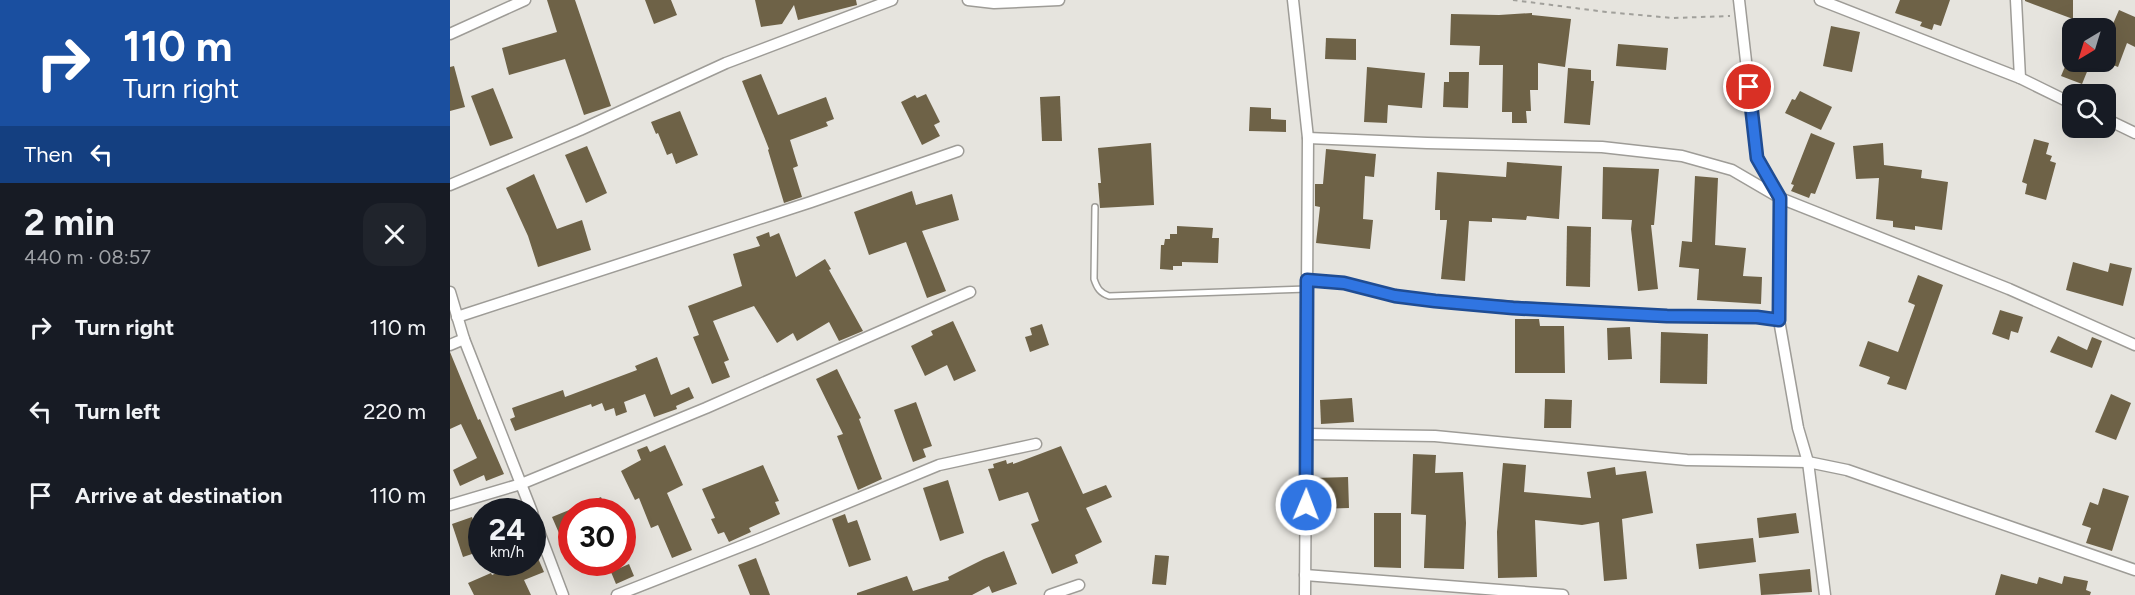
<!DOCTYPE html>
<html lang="en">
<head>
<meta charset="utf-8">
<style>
	body { margin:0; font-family:Figtree,sans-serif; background:#20242c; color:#f1f3f6; height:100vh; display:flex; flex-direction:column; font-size:22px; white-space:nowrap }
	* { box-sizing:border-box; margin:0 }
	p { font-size:20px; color:#9ea1a6 }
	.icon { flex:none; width:33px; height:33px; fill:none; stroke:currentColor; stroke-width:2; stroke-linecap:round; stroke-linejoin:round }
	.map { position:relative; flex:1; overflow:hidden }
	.sheet { display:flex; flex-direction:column; background:#171b24; width:450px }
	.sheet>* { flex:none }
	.banner { background:#1a4fa0; color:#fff; overflow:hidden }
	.needle { width:39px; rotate:218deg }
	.controls { position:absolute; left:1612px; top:18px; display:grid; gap:12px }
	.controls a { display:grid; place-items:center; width:54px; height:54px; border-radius:12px; background:#171b24; box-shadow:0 6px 24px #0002; font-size:30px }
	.speed { position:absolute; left:18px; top:498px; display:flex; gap:12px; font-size:30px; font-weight:700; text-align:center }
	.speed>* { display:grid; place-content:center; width:78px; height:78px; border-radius:50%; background:#171b24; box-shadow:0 6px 24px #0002; line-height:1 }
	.speed small { font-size:15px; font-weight:400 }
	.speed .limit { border:9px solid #d22; background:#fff; color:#111 }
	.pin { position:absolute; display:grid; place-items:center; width:51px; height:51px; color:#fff; margin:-26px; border:3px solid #fff; border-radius:50%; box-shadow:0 2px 6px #0007 }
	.me { position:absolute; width:66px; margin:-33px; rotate:1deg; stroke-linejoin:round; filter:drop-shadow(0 0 4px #0008) }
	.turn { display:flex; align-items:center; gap:21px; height:126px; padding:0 24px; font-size:27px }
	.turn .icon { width:78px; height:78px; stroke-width:2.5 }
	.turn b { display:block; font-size:42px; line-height:51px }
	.then { display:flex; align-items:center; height:57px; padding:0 24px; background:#0003; gap:12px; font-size:22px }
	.round { display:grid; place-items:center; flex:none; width:63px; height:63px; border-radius:18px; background:#20242c }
	.head { display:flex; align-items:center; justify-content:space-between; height:102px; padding:0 24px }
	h1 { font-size:36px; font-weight:700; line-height:45px }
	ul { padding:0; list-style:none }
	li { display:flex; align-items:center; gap:18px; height:84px; padding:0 24px }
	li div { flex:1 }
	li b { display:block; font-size:22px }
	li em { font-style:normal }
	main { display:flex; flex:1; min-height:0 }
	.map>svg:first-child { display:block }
	.building { fill:#6e6247 }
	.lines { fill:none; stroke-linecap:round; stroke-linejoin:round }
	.lane-casing { stroke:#9e9c97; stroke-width:8 }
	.street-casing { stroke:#9e9c97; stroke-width:13 }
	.path { stroke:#a1a09b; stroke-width:2; stroke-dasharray:4.5 4.5; stroke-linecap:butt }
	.lane { stroke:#fff; stroke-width:5 }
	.street { stroke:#fff; stroke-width:10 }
	.route-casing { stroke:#1f4c93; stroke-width:15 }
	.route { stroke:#3075e2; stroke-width:10 }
</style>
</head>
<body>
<main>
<section class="sheet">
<div class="banner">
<div class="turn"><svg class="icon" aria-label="right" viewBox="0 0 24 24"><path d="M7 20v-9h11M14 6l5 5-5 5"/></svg><div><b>110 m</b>Turn right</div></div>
<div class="then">Then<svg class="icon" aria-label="left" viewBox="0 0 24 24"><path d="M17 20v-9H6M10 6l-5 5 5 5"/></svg></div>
</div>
<div class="head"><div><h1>2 min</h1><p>440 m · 08:57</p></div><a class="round"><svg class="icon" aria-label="close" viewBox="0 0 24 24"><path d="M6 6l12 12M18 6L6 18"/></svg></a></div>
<ul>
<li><svg class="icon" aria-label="right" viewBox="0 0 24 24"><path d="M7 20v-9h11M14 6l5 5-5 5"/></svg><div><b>Turn right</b></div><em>110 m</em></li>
<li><svg class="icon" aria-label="left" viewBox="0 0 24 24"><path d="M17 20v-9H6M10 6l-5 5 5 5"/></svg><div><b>Turn left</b></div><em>220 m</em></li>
<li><svg class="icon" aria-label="arrive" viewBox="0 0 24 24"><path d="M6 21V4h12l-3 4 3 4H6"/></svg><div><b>Arrive at destination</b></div><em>110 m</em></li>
</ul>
</section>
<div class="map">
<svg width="1685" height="595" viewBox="0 0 1685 595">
	<rect width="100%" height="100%" fill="#e6e4de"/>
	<g class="building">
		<path d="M97 0H125L161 106 134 115 115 59 59 75 52 48 107 32Z"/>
		<path d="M195 0H221L227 15 204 24Z"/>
		<path d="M305 0H406L407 5 348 20 344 5 332 24 311 27Z"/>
		<path d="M1450 0H1500L1491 26 1484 24 1482 30 1470 26 1472 22 1445 13Z"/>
		<path d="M1575 0H1623V19L1575 1Z"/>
		<path d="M1669 10 1685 17V47L1677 43 1668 67 1656 62V40Z"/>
		<path d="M1082 13V15L1121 19 1115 67 1088 63V90H1080L1081 111H1076L1077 123H1062V112H1052L1053 65H1029L1030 46 1000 45 1001 14 1049 15Z"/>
		<path d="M1381 26 1410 32 1402 72 1373 66Z"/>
		<path d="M876 38 906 39V60L875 59Z"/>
		<path d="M1168 44 1218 48 1216 70 1166 66Z"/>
		<path d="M1617 62H1641L1632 84 1611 76Z"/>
		<path d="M4 66 15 107 0 111V67Z"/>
		<path d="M917 67 975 73 972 108 938 105 937 123 914 122Z"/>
		<path d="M1118 68 1141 70V81H1144L1140 125 1114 123Z"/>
		<path d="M999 72H1019L1018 108 993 107 994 82H999Z"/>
		<path d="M311 74 328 115 376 97 384 119 376 122 378 126 340 140 348 166 343 168 352 197 334 203 318 150 319 149 292 81Z"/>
		<path d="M43 88 63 138 40 146 21 96Z"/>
		<path d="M1350 91 1382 107 1371 130 1335 113 1342 99 1345 100Z"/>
		<path d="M476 94 490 122 484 125 490 136 472 145 451 102 465 95 467 98Z"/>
		<path d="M610 96 612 141H592L590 97Z"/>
		<path d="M800 107 821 108V119L836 120V132L799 131Z"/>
		<path d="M230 111 248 155 226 164 222 153 217 155 208 133 206 134 201 122Z"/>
		<path d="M1361 133 1385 143 1365 194 1361 193 1359 198 1341 191 1344 185 1341 184Z"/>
		<path d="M1584 139 1599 143 1596 154 1602 156 1600 161 1606 163 1596 200 1575 194 1577 184 1572 182Z"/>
		<path d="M701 143 704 205 650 208 648 183H651L648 148Z"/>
		<path d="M1433 143 1434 165 1472 170 1471 178 1498 182 1492 230 1465 226V230L1443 227V221L1426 219 1429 178 1406 179 1403 146Z"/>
		<path d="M137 146 157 193 136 203 115 155Z"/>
		<path d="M876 149 926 154 924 177 915 176 913 219 923 220 920 249 866 243 870 207 865 206V184H873Z"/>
		<path d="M1057 162 1112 166 1109 219 1077 216 1076 220 1042 218V222L1019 221 1015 281 991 279 997 220H990V210H985L987 172 1056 177Z"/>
		<path d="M1153 167 1209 169 1204 225H1201L1208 289 1188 291 1181 229 1182 220 1152 219Z"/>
		<path d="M84 174 107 229 132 220 141 250 88 267 78 236 56 188Z"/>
		<path d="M1245 176 1268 178 1265 245 1296 248 1293 276 1312 277 1311 304 1247 300 1249 269 1229 267 1232 241 1242 242Z"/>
		<path d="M462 191 466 205 502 194 509 220 472 231 496 291 477 298 456 242 419 255 404 212Z"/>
		<path d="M727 226 763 228 762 238H769L768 263 732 262V266H723V270L710 269 711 245H714L715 239H720V234H727Z"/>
		<path d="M1117 226 1141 227 1140 287 1116 286Z"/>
		<path d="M319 232 320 237 329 233 346 277 375 259 381 269 379 270 413 331 389 341 379 322 347 341 343 333 327 343 304 306 263 321 279 360 274 362 280 377 262 384 243 337 249 335 238 306 292 286 283 254 310 246 306 237Z"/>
		<path d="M1623 262 1658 272 1660 263 1682 268 1673 306 1616 290Z"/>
		<path d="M1468 275 1493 285 1456 390 1437 384 1440 377 1409 366 1418 341 1448 352 1465 305 1458 302Z"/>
		<path d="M1550 310 1573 317 1568 333 1561 331 1559 340 1542 334Z"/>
		<path d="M1065 319H1089L1090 326H1114L1115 373H1065Z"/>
		<path d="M503 321 526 371 504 381 497 365 475 376 461 346 483 335 481 331Z"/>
		<path d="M592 324 599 345 580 352 575 337 582 335 580 328Z"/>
		<path d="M1180 327 1182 359 1158 360 1157 328Z"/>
		<path d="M1211 332 1258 334 1257 384 1210 383Z"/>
		<path d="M1608 336 1637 350 1642 337 1652 341 1642 368 1600 352Z"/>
		<path d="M0 352 28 420 30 419 54 474 36 481 34 475 10 486 3 470 27 458 11 424 0 429Z"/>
		<path d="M207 357 221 395 239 387 244 398 226 406 227 409 204 417 195 394 174 402 177 412 166 416 164 408 155 411 152 403 142 407 141 404 65 431 60 419 65 417 62 408 113 390 115 397 187 370 185 366Z"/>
		<path d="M387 369 411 418 409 419 432 479 408 490 387 436 393 434 366 379Z"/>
		<path d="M1661 394 1681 403 1666 440 1645 432Z"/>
		<path d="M902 398 904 422 871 424 870 400Z"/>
		<path d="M1095 399 1122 400 1121 428H1094Z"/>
		<path d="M466 402 482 446 473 449 476 457 463 462 444 410Z"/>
		<path d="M215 445 233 485 217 493 242 550 222 558 208 525 201 528 189 498 185 500 171 471 191 460 187 450 197 446 200 452Z"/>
		<path d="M611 446 633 494 656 485 662 497 636 508 652 542 625 555 628 563 602 574 581 524 589 521 578 492 549 501 538 469 544 468 543 464 556 460 557 464 563 462V464Z"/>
		<path d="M963 454 986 455 985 473 1013 472 1016 523 1014 569 974 568 976 515 961 514Z"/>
		<path d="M1053 463 1076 465 1074 492 1141 498 1137 472 1165 467 1166 475 1196 471 1203 513 1172 519 1177 579 1154 581 1149 522 1132 525 1085 520 1087 577 1048 578 1047 532Z"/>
		<path d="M313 465 329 501 325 502 330 514 299 528 301 532 279 542 274 532 268 534 261 519 265 518 252 489Z"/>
		<path d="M898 477 899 508 866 509 864 478Z"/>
		<path d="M498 480 514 533 490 541 473 488Z"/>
		<path d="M1653 488 1679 496 1662 551 1636 543 1641 528 1632 525 1640 502 1648 505Z"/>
		<path d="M151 497 157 512H122V536L112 540 102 517Z"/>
		<path d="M924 513H951V568L924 567Z"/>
		<path d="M1346 513 1349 533 1309 538 1307 518Z"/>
		<path d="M395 514 398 523 407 520 421 560 399 567 382 519Z"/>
		<path d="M22 517 24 523 32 521V546L24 549 25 553 13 557 2 524Z"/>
		<path d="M1303 538 1306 562 1249 569 1246 544Z"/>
		<path d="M554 551 567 584 542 593 539 586 522 595H407V593L457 576 463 591 499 580 498 577 534 559Z"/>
		<path d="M705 555 719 556 716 585 702 584Z"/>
		<path d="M87 556 94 572 74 580 81 595H24L18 583 41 573 42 575 66 564 82 562V558Z"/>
		<path d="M306 558 320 595H300L288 565Z"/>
		<path d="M179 564 184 576 166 584 161 572Z"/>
		<path d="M1360 569 1362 592 1311 595 1309 574Z"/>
		<path d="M1551 574 1587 584 1589 577 1612 584 1614 576 1638 581 1636 590 1641 592 1640 595H1545Z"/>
	</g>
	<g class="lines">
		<defs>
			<path id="lane" d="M645 207 644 279C647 288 650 293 659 296L857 289"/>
			<g id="street">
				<path d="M518 0 544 3 609 0"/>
				<path d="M843 0 858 138 855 595"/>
				<path d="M1289 0 1307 157 1330 198 1329 320 1348 428 1358 462 1375 595"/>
				<path d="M1370 0 1570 78 1623 104"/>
				<path d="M1566 0 1570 78"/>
				<path d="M0 34 75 0"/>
				<path d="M1656 119 1685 133"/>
				<path d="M858 138 977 143 1152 147 1232 156 1282 170 1330 198 1559 289 1685 345"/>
				<path d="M0 185 130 130 276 63 442 0"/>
				<path d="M857 280 894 283 945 296 985 301 1063 307 1217 316 1307 317 1329 320"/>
				<path d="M0 292 14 339 82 512"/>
				<path d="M7 317 361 202 508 151"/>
				<path d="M0 345 14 339"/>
				<path d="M857 434 985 436 1237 460 1358 462 1397 470 1685 570"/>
				<path d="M0 505 71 484 256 408 520 292"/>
				<path d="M82 513 113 595"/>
				<path d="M855 575 1113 595"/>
				<path d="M167 595 312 538 489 465 586 444"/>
				<path d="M600 595 629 585"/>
			</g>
		</defs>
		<use href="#lane" class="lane-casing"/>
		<use href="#street" class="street-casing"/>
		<path class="path" d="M1063 0 1156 12 1223 18 1280 16"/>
		<use href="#lane" class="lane"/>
		<use href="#street" class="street"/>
	</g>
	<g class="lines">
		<defs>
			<path id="route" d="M856 505 857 280 894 283 945 296 985 301 1063 308 1217 316 1307 317 1329 320 1330 198 1307 158 1299 87"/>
		</defs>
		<use href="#route" class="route-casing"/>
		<use href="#route" class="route"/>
	</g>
</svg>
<div class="controls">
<a><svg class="needle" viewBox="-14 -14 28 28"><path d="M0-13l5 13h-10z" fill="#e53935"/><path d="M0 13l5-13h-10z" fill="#9ea1a6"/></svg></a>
<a><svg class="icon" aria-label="search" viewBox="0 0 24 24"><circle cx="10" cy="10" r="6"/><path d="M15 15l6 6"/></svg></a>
</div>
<div class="speed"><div>24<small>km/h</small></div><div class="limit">30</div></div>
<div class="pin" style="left:1299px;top:87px;background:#d93025"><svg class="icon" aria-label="arrive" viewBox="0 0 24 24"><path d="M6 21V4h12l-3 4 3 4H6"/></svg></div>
<svg class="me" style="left:856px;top:505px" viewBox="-20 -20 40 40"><circle r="17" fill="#3075e2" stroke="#fff" stroke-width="3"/><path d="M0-11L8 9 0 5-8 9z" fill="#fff"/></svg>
</div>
</main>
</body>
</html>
